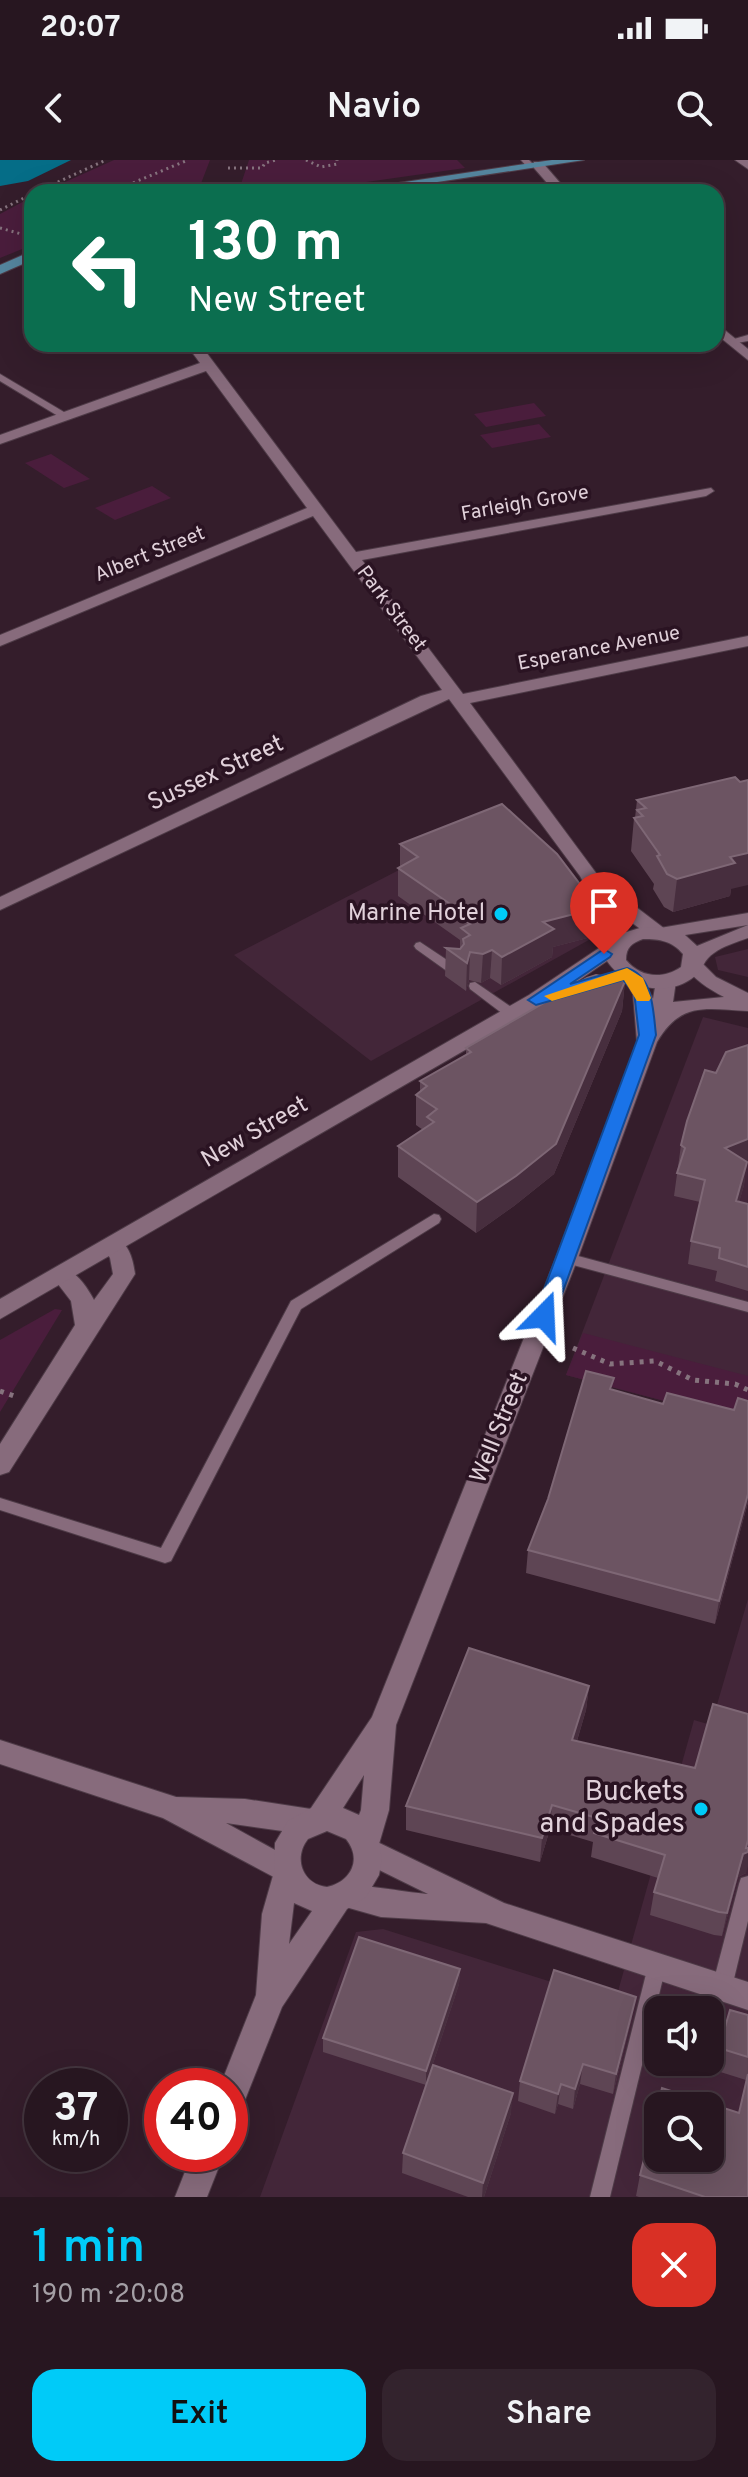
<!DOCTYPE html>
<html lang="en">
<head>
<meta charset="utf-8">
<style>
	body { margin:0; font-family:Overpass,sans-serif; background:#33232d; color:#f1f3f6; height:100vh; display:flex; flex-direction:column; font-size:30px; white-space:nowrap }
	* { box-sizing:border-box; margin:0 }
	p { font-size:26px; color:#a49fa5 }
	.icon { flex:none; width:44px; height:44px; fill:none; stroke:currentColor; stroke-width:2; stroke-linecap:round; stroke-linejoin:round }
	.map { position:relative; height:2037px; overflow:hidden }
	.panel { display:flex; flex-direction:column; background:#271620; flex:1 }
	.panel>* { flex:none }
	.top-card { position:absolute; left:24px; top:24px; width:700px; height:168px; border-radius:24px; box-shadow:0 8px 32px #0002,0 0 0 2px #43353e; background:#0b6e4f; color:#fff; overflow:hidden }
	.tools { position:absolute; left:644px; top:1836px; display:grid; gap:16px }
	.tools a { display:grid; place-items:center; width:80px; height:80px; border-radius:16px; background:#271620; box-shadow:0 8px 32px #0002,0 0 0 2px #43353e; font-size:40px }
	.speed { position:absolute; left:24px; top:1908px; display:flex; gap:16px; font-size:40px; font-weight:700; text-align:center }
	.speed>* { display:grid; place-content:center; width:104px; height:104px; border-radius:50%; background:#271620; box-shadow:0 8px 32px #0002,0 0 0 2px #43353e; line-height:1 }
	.speed small { font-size:20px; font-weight:400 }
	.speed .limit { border:12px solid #d22; background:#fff; color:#111 }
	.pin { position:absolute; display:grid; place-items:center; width:68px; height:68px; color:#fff; margin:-82px -34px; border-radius:50% 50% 50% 0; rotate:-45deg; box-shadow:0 0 8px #0007 }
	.pin .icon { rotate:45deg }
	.me { position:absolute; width:88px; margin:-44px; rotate:21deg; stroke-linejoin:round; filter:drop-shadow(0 0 6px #0008) }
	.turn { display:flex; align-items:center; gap:28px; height:168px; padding:0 32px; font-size:36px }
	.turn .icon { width:104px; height:104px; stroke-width:2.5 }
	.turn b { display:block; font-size:56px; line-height:68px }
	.round { display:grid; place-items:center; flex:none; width:84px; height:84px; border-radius:24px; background:#33232d }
	.headline { display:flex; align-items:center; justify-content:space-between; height:136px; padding:0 32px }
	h1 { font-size:48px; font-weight:600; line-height:60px; color:#00cbf8 }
	.primary-button { display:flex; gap:16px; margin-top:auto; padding:16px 32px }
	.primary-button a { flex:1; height:92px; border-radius:24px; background:#00cbf8; color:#111; font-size:32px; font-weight:600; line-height:92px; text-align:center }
	.primary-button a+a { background:#33232d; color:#f1f3f6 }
	.status { display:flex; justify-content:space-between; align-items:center; height:56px; padding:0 40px; background:#271620; direction:ltr }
	.status svg { height:22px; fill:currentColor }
	header { display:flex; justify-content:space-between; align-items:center; height:104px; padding:0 32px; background:#271620; font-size:36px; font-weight:600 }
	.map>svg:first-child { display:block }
	.built { fill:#432639; fill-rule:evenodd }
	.green { fill:#4a1d3c }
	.water { fill:#056d87 }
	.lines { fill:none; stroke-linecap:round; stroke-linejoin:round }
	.service-casing { stroke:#4e3b47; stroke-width:2 }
	.minor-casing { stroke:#4e3b47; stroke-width:2 }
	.tertiary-casing { stroke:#4e3b47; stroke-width:2 }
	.secondary-casing { stroke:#4e3b47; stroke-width:2 }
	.primary-casing { stroke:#4e3b47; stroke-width:2 }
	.path-far1 { stroke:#86737e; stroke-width:3; stroke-dasharray:2 4; stroke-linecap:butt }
	.path { stroke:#86737e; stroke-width:5; stroke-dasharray:4 6; stroke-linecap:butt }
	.service { fill:#876b7c; fill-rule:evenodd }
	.minor { fill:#876b7c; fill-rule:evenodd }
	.tertiary { fill:#876b7c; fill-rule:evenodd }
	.secondary { fill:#876b7c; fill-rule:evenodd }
	.primary { fill:#55869f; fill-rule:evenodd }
	.wall { fill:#5e4554 }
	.shaded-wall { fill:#472e3e }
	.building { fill:#6c5462; stroke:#7e6775; stroke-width:2; fill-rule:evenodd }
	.route { fill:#1a73e8; stroke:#114b97; stroke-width:2 }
	.slow { fill:#f59e0b }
	.poi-dot { fill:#00cbf8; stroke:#2a1322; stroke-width:3 }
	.labels { text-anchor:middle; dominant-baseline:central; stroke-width:7; stroke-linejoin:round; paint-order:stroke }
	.far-street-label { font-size:20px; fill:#e1d1da; stroke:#2a1322 }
	.street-label { font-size:24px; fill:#e1d1da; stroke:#2a1322 }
	.poi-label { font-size:24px; fill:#e1d1da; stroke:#2a1322; text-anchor:end }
	.near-poi-label { font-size:28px; fill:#e1d1da; stroke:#2a1322; text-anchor:end }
</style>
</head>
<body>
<div class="status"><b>20:07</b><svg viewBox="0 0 49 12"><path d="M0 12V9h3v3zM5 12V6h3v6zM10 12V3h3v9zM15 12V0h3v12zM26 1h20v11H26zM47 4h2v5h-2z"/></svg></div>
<header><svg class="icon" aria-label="back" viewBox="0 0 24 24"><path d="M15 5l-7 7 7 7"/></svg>Navio<svg class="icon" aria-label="search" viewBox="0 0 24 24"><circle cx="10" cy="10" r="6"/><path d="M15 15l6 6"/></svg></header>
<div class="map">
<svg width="748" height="2037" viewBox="0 0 748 2037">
	<rect width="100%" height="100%" fill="#341d2b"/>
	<g class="built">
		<path d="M514 666 596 776 371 901 234 795 399 710Z"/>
		<path d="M748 789V817L718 810 715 797Z"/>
		<path d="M703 857 748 868V1263L566 1215Z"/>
		<path d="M748 1439V2037H260L356 1772 383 1769 615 1842 694 1560 711 1565ZM658 1850H710V1902H658ZM658 1946H710V1998H658Z"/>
	</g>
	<g class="green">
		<path d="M114 0H210L200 26 212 27V32H43Z"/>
		<path d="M249 0H457L465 8 296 32H231L228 27H240Z"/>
		<path d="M32 37V85L0 98V54Z"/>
		<path d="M534 243 546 256 486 267 474 254Z"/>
		<path d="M539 264 551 277 492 288 480 275Z"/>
		<path d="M51 294 90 319 64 328 25 303Z"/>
		<path d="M152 326 171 338 115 360 95 348Z"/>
		<path d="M55 1149 62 1150 0 1252V1180Z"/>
		<path d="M583 1173 748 1216V1263L566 1215Z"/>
	</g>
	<path class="water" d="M0 0H71L28 21 0 26Z"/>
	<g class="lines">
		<defs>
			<g id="service">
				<path d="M521 0H529L535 6 528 8Z"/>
				<path d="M748 175V181L731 184 727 181Z"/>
				<path d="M0 214 69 255 71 257 63 259 0 221Z"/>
				<path d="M420 782 459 808 461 811 459 814H451L416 789 414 786 416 783Z"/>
				<path d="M475 822 517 851 518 854 517 857H507L470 829 469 826 470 823Z"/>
				<path d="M434 1054 439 1055 441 1059 439 1063 301 1149 171 1401 165 1403 0 1350V1338L161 1388 291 1141Z"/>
				<path d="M567 1093 748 1142V1152L562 1102 560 1098 562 1094Z"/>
				<path d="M748 1716V1761L732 1827 729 1833 722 1836 715 1833 712 1827 739 1724 741 1718Z"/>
				<path d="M657 1797 664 1800 666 1806 610 2037H590L648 1806 650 1800Z"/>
			</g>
			<g id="minor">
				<path d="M735 0H748V9Z"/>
				<path d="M534 2H542L568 32H555L534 8Z"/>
				<path d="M716 163 748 189V200L716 174Z"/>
				<path d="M186 184H200L356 392 711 328 714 331 706 336 362 400 463 534 748 476V486L470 543 602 721 665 769 668 773 665 777H651L619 753 630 783 620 789 613 787 607 768 580 716 449 539 0 750V737L421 536 442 530 313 356 0 486V475L307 348 206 211 0 284V275L200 203Z"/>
				<path d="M113 1077C129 1082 133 1099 135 1114L9 1312 0 1315V1284L75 1165 71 1141 51 1115 54 1109C72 1104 86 1125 94 1140L113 1114 110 1098 102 1085Z"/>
				<path d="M0 1580 176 1637 245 1639 311 1649 321 1653 325 1662 321 1671 311 1675 226 1663 295 1701 299 1710 295 1719 285 1723 163 1658 0 1604Z"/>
				<path d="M369 1678 504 1743 748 1822V1850L486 1763 381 1757 335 1744 330 1735 335 1726C347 1721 408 1733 428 1734L359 1700 355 1691 359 1682Z"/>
			</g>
			<g id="tertiary">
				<path d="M693 799 700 801 716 817 748 833V851C706 849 681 841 657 882L578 1098 396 1565 389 1650 379 1684 382 1699 379 1715 366 1737 347 1749 282 1847 241 1950 230 1954V1926H220L256 1835 262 1754 274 1712 275 1683 288 1661 311 1648 372 1557 556 1098 637 882 633 834 622 816 625 812H639L653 839 656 821 666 815 676 821 673 842 724 837C707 828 695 820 683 805L686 801ZM364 1615 361 1650 359 1655 343 1648ZM327 1671 346 1679C363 1700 350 1722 327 1727 302 1724 293 1698 308 1679ZM294 1743 312 1751 289 1784Z"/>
				<path d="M192 1994H224L207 2037H175Z"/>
			</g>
			<path id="secondary" d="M748 753V765L685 775 697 786 748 765V778C737 782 723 786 714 793 704 799 703 809 695 816 668 839 625 828 607 801L543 845 0 1159V1139L529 835 620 774 643 767 660 768ZM643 779C660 779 672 781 683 794L681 807C662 820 640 817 626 800 626 787 632 783 643 779Z"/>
			<g id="primary">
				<path d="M552 0H584L371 32H338Z"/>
				<path d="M32 91V100L0 114V105Z"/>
			</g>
		</defs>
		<use href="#service" class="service-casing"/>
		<use href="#minor" class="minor-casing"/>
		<use href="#tertiary" class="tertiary-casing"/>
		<use href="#secondary" class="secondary-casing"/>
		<use href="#primary" class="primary-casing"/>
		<g class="path-far1">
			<path d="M306 0 321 7 337 4V0"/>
			<path d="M228 8H262L265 3 276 0"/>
			<path d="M36 32 106 0"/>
			<path d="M111 32 188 0"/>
			<path d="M245 32 328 25"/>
			<path d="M0 50 32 34"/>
			<path d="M0 68 32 77"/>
		</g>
		<g class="path">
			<path d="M573 1188 610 1204 655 1201 693 1220 735 1224 748 1230"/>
			<path d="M0 1231 14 1236"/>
		</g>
		<use href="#service" class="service"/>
		<use href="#minor" class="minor"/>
		<use href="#tertiary" class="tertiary"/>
		<use href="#secondary" class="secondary"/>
		<use href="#primary" class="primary"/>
	</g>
	<g class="wall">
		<path d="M637 640 731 729 730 736 673 752 664 747 653 729 654 724 631 691 634 658H635Z"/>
		<path d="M400 684 598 748 595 776 553 787 552 797 501 825 490 818 481 823 469 820 466 831 445 816 446 788 460 789V780L398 736V708L400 706Z"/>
		<path d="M625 821 622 851 554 1014 514 1046 476 1073 398 1017V986L423 970 416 965V935L420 932V921L466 895V888Z"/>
		<path d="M748 885V1000L746 1001 744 1025 739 1042 748 1044V1131L715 1121 717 1111 688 1104 691 1081 700 1042 674 1036 681 985 716 913Z"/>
		<path d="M613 1230 663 1244 734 1250 748 1342 715 1464 526 1413 528 1390Z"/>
		<path d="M589 1526 586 1550 577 1581 747 1688 746 1713 738 1717 722 1776 714 1775 650 1755 654 1732 658 1718 591 1697 593 1682 550 1669 540 1702 406 1670V1646Z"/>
		<path d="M460 1809 459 1824 426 1925 323 1892V1878Z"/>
		<path d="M748 1855V2037H639L636 2036 640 2015 739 1953 746 1920 714 1910 719 1888Z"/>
		<path d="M632 1857 613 1934 580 1924 573 1949 558 1944 555 1954 518 1941 520 1921Z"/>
		<path d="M511 1953 484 2037H468L402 2013 403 1993Z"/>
	</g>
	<g class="shaded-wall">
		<path d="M748 693V725L731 729 730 736 673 752 677 719 730 697Z"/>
		<path d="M598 748 595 776 553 787 552 797 501 825 502 797 543 762Z"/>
		<path d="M492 790 490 818 481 823 483 794Z"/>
		<path d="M470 792 469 820 466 831 467 803Z"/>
		<path d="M625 821 622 851 554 1014 514 1046 476 1073 477 1042Z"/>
		<path d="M748 979V1000L721 1011 725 988Z"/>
		<path d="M747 1002 744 1025 733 1064 736 1041Z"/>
		<path d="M748 1334V1342L715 1464 719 1441Z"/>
		<path d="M589 1526 586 1550 570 1604 572 1580Z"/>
		<path d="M552 1645 550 1669 540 1702 542 1678Z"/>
		<path d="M748 1680 746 1693 748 1692V1706L746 1713 738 1717 722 1776 727 1753Z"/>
		<path d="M460 1809 459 1824 426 1925V1911Z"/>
		<path d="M636 1837 632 1857 613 1934 616 1914Z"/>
		<path d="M583 1904 580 1924 573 1949 575 1929Z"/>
		<path d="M561 1924 558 1944 555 1954 558 1934Z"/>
		<path d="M513 1933 511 1953 484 2037H482L483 2023Z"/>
	</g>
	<g class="building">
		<path d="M735 617 740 622 748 620V693L730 697 735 703 677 719 667 714 657 696 660 695 634 658 643 656 637 650 646 648 637 640Z"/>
		<path d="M502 644 557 694 598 748 543 762 554 769 502 797 492 790 483 794 470 792 467 803 446 788 460 789 464 784 463 779 470 775 461 768 470 764 461 758 466 755 398 708 418 697 400 684Z"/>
		<path d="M596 815 625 821 556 984 516 1016 477 1042 398 986 434 962 427 957 437 949 416 935 427 926 420 921 471 892 466 888 587 818Z"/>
		<path d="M748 885V979L725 988 747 1002 736 1041 748 1044V1107L719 1098 720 1088 691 1081 705 1020 677 1013 685 988 681 985 687 961 705 910 716 913 726 892Z"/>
		<path d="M586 1211 614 1218 610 1229 663 1244 667 1233 734 1250 738 1238 748 1241V1334L719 1441 528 1390 548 1339Z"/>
		<path d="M469 1488 589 1526 572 1580 695 1608 713 1544 748 1554V1680L746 1688H748V1692L743 1694 727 1753 719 1752 654 1732 665 1695 594 1673 597 1658 552 1645 542 1678 406 1646Z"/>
		<path d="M359 1777 460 1809 426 1911 323 1878Z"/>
		<path d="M554 1810 636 1837 616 1914 583 1904 575 1929 561 1924 558 1934 520 1921Z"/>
		<path d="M730 1850 748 1855V1897L719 1888Z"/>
		<path d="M433 1905 513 1933 483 2023 403 1993Z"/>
		<path d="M748 1914V2037H705L640 2015 662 1928 739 1953ZM658 1946H710V1998H658Z"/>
	</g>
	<path class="route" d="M604 789 612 794 610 797 570 824 627 808C654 816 653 852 656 875L554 1156 544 1164 534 1156 639 875 634 832 623 820 536 845 528 840Z"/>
	<path class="slow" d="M627 808 643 818 651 838 649 841H637L624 820 552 841 544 836Z"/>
	<g class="poi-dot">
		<circle cx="501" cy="754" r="8"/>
		<circle cx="701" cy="1649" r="8"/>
	</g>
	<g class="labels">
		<g class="far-street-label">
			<text transform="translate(525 344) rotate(-10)">Farleigh Grove</text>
			<text transform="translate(150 395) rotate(-22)">Albert Street</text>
			<text transform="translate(391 449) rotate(53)">Park Street</text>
			<text transform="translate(599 489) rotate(-11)">Esperance Avenue</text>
		</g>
		<g class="street-label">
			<text transform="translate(216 614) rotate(-25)">Sussex Street</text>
			<text transform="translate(255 973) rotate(-30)">New Street</text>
			<text transform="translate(500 1268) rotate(-68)">Well Street</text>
		</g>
		<g class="poi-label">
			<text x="485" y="754">Marine Hotel</text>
		</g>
		<g class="near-poi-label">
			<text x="685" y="1633">Buckets<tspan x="685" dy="32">and Spades</tspan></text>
		</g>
	</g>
</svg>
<div class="tools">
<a><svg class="icon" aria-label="sound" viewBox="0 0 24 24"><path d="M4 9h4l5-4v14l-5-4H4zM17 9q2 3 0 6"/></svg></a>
<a><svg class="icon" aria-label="search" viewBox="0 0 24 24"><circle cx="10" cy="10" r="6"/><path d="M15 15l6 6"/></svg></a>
</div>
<div class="speed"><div>37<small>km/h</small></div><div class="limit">40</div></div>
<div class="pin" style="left:604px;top:794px;background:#d93025"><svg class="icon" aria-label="arrive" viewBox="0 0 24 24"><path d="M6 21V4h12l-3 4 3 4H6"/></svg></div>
<svg class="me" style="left:544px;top:1156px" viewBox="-20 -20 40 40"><path d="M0-17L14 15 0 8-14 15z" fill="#1a73e8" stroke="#fff" stroke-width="4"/></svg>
<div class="top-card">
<div class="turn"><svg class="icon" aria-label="left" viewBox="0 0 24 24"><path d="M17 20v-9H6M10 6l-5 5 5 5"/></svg><div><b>130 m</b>New Street</div></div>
</div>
</div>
<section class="panel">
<div class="headline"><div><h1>1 min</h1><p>190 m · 20:08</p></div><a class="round" style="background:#d93025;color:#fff"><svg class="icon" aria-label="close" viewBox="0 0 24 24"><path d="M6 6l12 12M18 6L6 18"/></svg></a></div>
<div class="primary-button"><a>Exit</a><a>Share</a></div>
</section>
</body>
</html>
